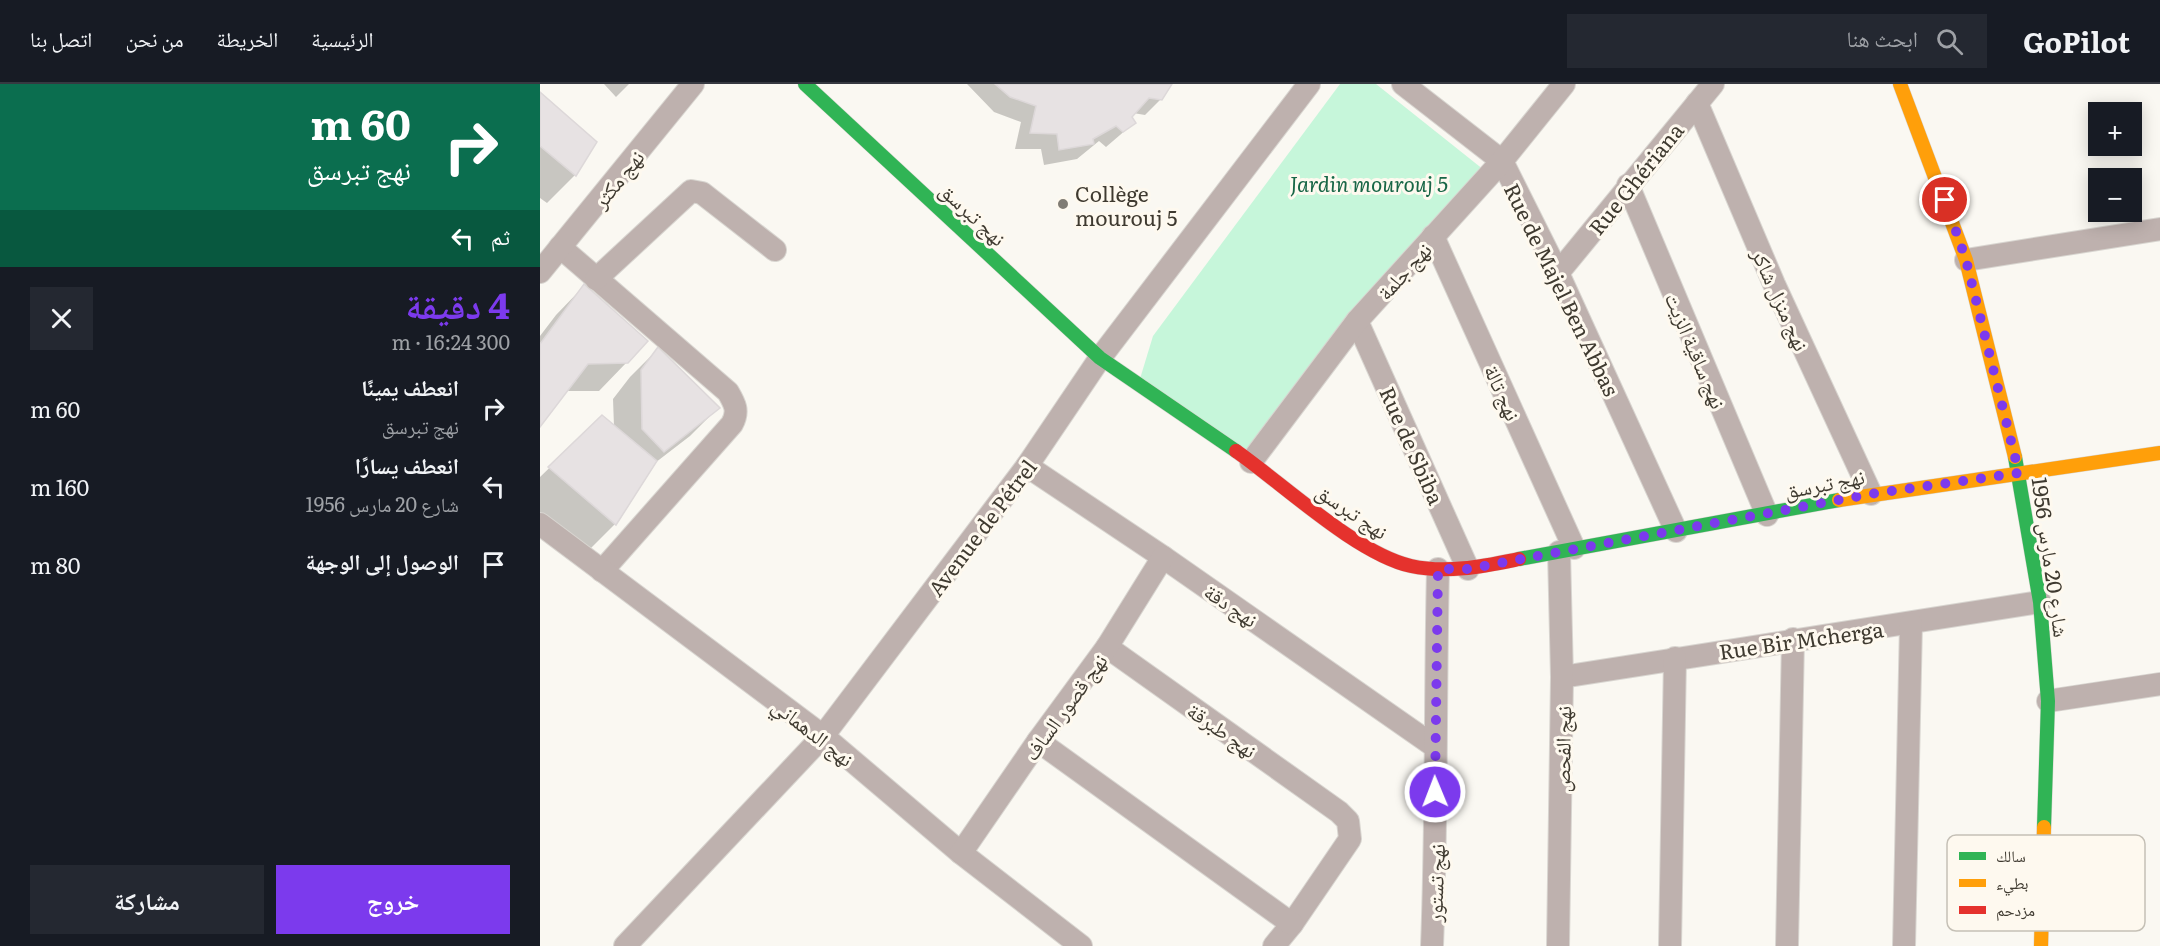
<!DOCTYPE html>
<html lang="ar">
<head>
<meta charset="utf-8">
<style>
	body { margin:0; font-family:Literata,"Noto Naskh Arabic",serif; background:#242831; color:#f1f3f6; direction:rtl; height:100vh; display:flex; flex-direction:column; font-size:22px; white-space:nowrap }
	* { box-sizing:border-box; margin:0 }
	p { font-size:20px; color:#9ea1a6 }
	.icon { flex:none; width:33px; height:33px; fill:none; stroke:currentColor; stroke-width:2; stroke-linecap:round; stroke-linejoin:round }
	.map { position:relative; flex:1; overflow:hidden; direction:ltr }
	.details { display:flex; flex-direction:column; background:#171b24; width:540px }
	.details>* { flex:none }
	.banner { background:#0b6e4f; color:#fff; overflow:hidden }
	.controls { position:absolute; left:1548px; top:18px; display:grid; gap:12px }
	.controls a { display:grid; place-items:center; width:54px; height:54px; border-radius:0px; background:#171b24; box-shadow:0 3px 15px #0003; font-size:30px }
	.pin { position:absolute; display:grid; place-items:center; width:51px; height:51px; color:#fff; margin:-26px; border:3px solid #fff; border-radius:50%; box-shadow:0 2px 6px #0007 }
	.me { position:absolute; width:66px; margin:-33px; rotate:359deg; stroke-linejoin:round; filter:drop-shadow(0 0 4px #0008) }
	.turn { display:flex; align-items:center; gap:21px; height:126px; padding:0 30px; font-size:27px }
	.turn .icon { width:78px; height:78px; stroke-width:2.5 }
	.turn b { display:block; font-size:42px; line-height:51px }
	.then { display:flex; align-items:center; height:57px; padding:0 30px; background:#0003; gap:12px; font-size:22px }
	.round { display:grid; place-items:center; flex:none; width:63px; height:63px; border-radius:0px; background:#242831 }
	.headline { display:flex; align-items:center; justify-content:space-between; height:102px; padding:0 30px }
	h1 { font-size:36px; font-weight:700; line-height:45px; color:#7c3aed }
	.action { display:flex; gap:12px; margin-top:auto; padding:12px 30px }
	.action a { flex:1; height:69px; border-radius:0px; background:#7c3aed; color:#fff; font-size:24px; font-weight:700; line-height:69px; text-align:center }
	.action a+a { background:#242831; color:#f1f3f6 }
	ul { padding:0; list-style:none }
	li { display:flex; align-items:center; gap:18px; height:78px; padding:0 30px }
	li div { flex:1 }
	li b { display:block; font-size:22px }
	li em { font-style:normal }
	header { display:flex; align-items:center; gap:36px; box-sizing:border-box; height:84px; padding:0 30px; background:#171b24; border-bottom:2px solid #363941 }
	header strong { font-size:28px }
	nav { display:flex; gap:33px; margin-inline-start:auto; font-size:21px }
	.search { width:420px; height:54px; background:#242831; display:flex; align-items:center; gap:15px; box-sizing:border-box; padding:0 21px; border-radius:0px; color:#9ea1a6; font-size:22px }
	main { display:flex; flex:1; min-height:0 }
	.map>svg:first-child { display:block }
	.green { fill:#c6f6da }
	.shadow { fill:#0003 }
	.building { fill:#e7e2e3; stroke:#ddd8d9; stroke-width:1.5 }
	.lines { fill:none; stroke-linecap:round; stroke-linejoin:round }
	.street-casing { stroke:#d8d5d0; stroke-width:24 }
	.fast-casing { stroke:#d8d5d0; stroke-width:15 }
	.slow-casing { stroke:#d8d5d0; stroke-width:15 }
	.jam-casing { stroke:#d8d5d0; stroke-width:15 }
	.street { stroke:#beb1ae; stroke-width:22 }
	.fast { stroke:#30b455; stroke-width:14 }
	.slow { stroke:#ff9f0a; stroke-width:14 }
	.jam { stroke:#e5322d; stroke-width:14 }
	.route { stroke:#7c3aed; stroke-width:10; stroke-dasharray:0 18 }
	.poi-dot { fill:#807c74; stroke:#fef9ef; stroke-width:2 }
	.labels { text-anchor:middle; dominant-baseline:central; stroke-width:6; stroke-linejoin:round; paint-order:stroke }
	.street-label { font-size:21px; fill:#3f3a30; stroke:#fef9ef }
	.park-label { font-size:21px; font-style:italic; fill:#186646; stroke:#fef9ef }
	.poi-label { font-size:21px; fill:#3f3a30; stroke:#fef9ef; text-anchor:start }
	.key { fill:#fef9ef; stroke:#c5c0b6; stroke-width:1.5 }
	.key-label { font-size:16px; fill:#3f3a30 }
</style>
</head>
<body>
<header>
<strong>GoPilot</strong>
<div class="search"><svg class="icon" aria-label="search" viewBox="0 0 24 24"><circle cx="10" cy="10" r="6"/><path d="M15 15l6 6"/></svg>ابحث هنا</div>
<nav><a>الرئيسية</a><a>الخريطة</a><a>من نحن</a><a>اتصل بنا</a></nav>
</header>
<main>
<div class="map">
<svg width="1620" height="862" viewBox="0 0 1620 862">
	<rect width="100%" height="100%" fill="#faf8f2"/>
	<path class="green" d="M800 0H836L944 86 704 370 599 298 613 252Z"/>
	<g class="shadow">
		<path d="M64 0H89L76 13Z"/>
		<path d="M427 0H630L621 15 605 31 593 29 590 33 594 39 566 63 559 57 537 75 504 81 501 65H475L481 38 454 28Z"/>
		<path d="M0 10 55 58 35 91 7 119 0 114Z"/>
		<path d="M44 202 87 278 59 307H25L0 341V252L16 231Z"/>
		<path d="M118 265 178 324 150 352 111 382 75 440 47 468 0 428V393L62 333 74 343 73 315 90 293Z"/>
	</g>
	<g class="building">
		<path d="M455 0H632L622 16 609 14 592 33 596 39 583 48 576 42 553 55 554 60 519 66 517 50 490 49 496 22 470 13Z"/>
		<path d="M0 8 57 58 36 92 0 62Z"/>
		<path d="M44 200 108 257 88 279 48 280 0 343V260Z"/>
		<path d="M118 263 180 324 124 368 102 345 101 286Z"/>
		<path d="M62 331 117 377 76 441 8 383Z"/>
	</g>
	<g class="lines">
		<defs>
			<g id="street">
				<path d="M863 0 962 77 1018 189 1136 447"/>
				<path d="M1157 19 1234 200 1331 410"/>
				<path d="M1088 101 1227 431"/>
				<path d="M893 152 1034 464"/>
				<path d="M20 163 188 308C195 320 199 327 192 340L62 487"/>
				<path d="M1426 176 1620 145"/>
				<path d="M0 188 153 0"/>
				<path d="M1018 189 1173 0"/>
				<path d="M56 195 151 107 162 109 235 166"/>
				<path d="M817 237 928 485"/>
				<path d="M711 378 817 237 962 77 1024 0"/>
				<path d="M487 382 623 473 894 662"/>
				<path d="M0 440 283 652 421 769 541 862"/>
				<path d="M567 563 799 728 808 737 810 755 752 840 734 862"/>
				<path d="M1022 593 1500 518"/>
				<path d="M1508 617 1620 600"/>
				<path d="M498 657 752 840"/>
				<path d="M421 769 498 657 567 563 623 473"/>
				<path d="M85 862 283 652 487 382 560 274 769 0"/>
				<path d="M892 862C897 736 895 611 898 485"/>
				<path d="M1018 862 1022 593 1019 468"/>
				<path d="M1130 862 1135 574"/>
				<path d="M1247 862 1253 555"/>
				<path d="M1364 862 1371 540"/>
			</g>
			<g id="fast">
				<path d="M265 0 560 274 696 367"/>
				<path d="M1475 373 1500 518 1508 617 1504 743"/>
				<path d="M979 475 1299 416"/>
			</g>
			<g id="slow">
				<path d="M1360 0 1426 176 1475 373"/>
				<path d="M1299 416 1620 369"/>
				<path d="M1501 862 1504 743"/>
			</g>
			<path id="jam" d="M696 367C743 400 817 470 871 482 907 490 944 482 979 475"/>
		</defs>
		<use href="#street" class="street-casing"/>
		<use href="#fast" class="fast-casing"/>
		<use href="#slow" class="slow-casing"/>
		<use href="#jam" class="jam-casing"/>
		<use href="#street" class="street"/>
		<use href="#fast" class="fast"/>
		<use href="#slow" class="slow"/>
		<use href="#jam" class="jam"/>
	</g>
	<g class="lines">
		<path class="route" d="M895 708 898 485H928L1331 410 1479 389 1426 176 1405 116"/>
	</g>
	<circle class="poi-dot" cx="523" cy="120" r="6"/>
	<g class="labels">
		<g class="street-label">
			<text transform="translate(77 94) rotate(-51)">نهج مكثر</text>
			<text transform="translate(1095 94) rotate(-51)">Rue Ghériana</text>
			<text transform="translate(434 129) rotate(43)">نهج تبرسق</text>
			<text transform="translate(863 186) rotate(-48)">نهج جلمة</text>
			<text transform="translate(1023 205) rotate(64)">Rue de Majel Ben Abbas</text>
			<text transform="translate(1242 215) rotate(66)">نهج منزل شاكر</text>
			<text transform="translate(1157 266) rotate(67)">نهج ساقية الزيت</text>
			<text transform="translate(964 308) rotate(66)">نهج تالة</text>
			<text transform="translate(873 361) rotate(66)">Rue de Sbiba</text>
			<text transform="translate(1284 398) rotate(-11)">نهج تبرسق</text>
			<text transform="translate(813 426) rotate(34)">نهج تبرسق</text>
			<text transform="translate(441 443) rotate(-53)">Avenue de Pétrel</text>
			<text transform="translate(1512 473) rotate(82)">شارع 20 مارس 1956</text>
			<text transform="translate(692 520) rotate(34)">نهج دقة</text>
			<text transform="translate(1261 555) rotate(-8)">Rue Bir Mcherga</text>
			<text transform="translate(524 622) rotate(-54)">نهج قصور الساف</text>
			<text transform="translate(683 645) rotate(35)">نهج طبرقة</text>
			<text transform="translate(274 647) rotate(38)">نهج الدهماني</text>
			<text transform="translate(1021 665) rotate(-89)">نهج الفحص</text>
			<text transform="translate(894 799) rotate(-88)">نهج تستور</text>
		</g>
		<g class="park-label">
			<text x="829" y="98">Jardin mourouj 5</text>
		</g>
		<g class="poi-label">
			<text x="535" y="108">Collège<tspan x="535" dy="24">mourouj 5</tspan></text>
		</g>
	</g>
	<rect x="1407" y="751" width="198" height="96" rx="9" class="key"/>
	<rect x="1419" y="768" width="27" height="8" fill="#30b455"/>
	<rect x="1419" y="795" width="27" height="8" fill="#ff9f0a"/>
	<rect x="1419" y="822" width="27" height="8" fill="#e5322d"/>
	<g class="key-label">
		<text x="1456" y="778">سالك</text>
		<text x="1456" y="805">بطيء</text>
		<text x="1456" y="832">مزدحم</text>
	</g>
</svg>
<div class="controls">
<a>+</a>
<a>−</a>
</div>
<div class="pin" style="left:1405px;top:116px;background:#d93025"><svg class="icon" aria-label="arrive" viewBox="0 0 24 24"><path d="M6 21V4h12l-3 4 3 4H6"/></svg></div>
<svg class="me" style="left:895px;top:708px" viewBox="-20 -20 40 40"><circle r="17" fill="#7c3aed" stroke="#fff" stroke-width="3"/><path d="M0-11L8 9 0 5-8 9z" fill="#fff"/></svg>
</div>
<section class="details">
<div class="banner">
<div class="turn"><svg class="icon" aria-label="right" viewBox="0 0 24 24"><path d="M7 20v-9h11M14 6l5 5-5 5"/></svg><div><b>60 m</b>نهج تبرسق</div></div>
<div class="then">ثم<svg class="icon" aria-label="left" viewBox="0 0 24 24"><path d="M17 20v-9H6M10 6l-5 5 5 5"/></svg></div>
</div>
<div class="headline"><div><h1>4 دقيقة</h1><p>300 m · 16:24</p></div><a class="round"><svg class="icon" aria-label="close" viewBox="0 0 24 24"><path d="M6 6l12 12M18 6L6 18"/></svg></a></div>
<ul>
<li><svg class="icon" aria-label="right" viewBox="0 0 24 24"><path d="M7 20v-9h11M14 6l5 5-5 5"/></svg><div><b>انعطف يمينًا</b><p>نهج تبرسق</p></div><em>60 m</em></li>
<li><svg class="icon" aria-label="left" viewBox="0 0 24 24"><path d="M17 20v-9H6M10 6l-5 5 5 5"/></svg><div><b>انعطف يسارًا</b><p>شارع 20 مارس 1956</p></div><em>160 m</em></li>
<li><svg class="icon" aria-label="arrive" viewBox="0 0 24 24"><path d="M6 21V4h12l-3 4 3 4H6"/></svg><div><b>الوصول إلى الوجهة</b></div><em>80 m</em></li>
</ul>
<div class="action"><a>خروج</a><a>مشاركة</a></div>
</section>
</main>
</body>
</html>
